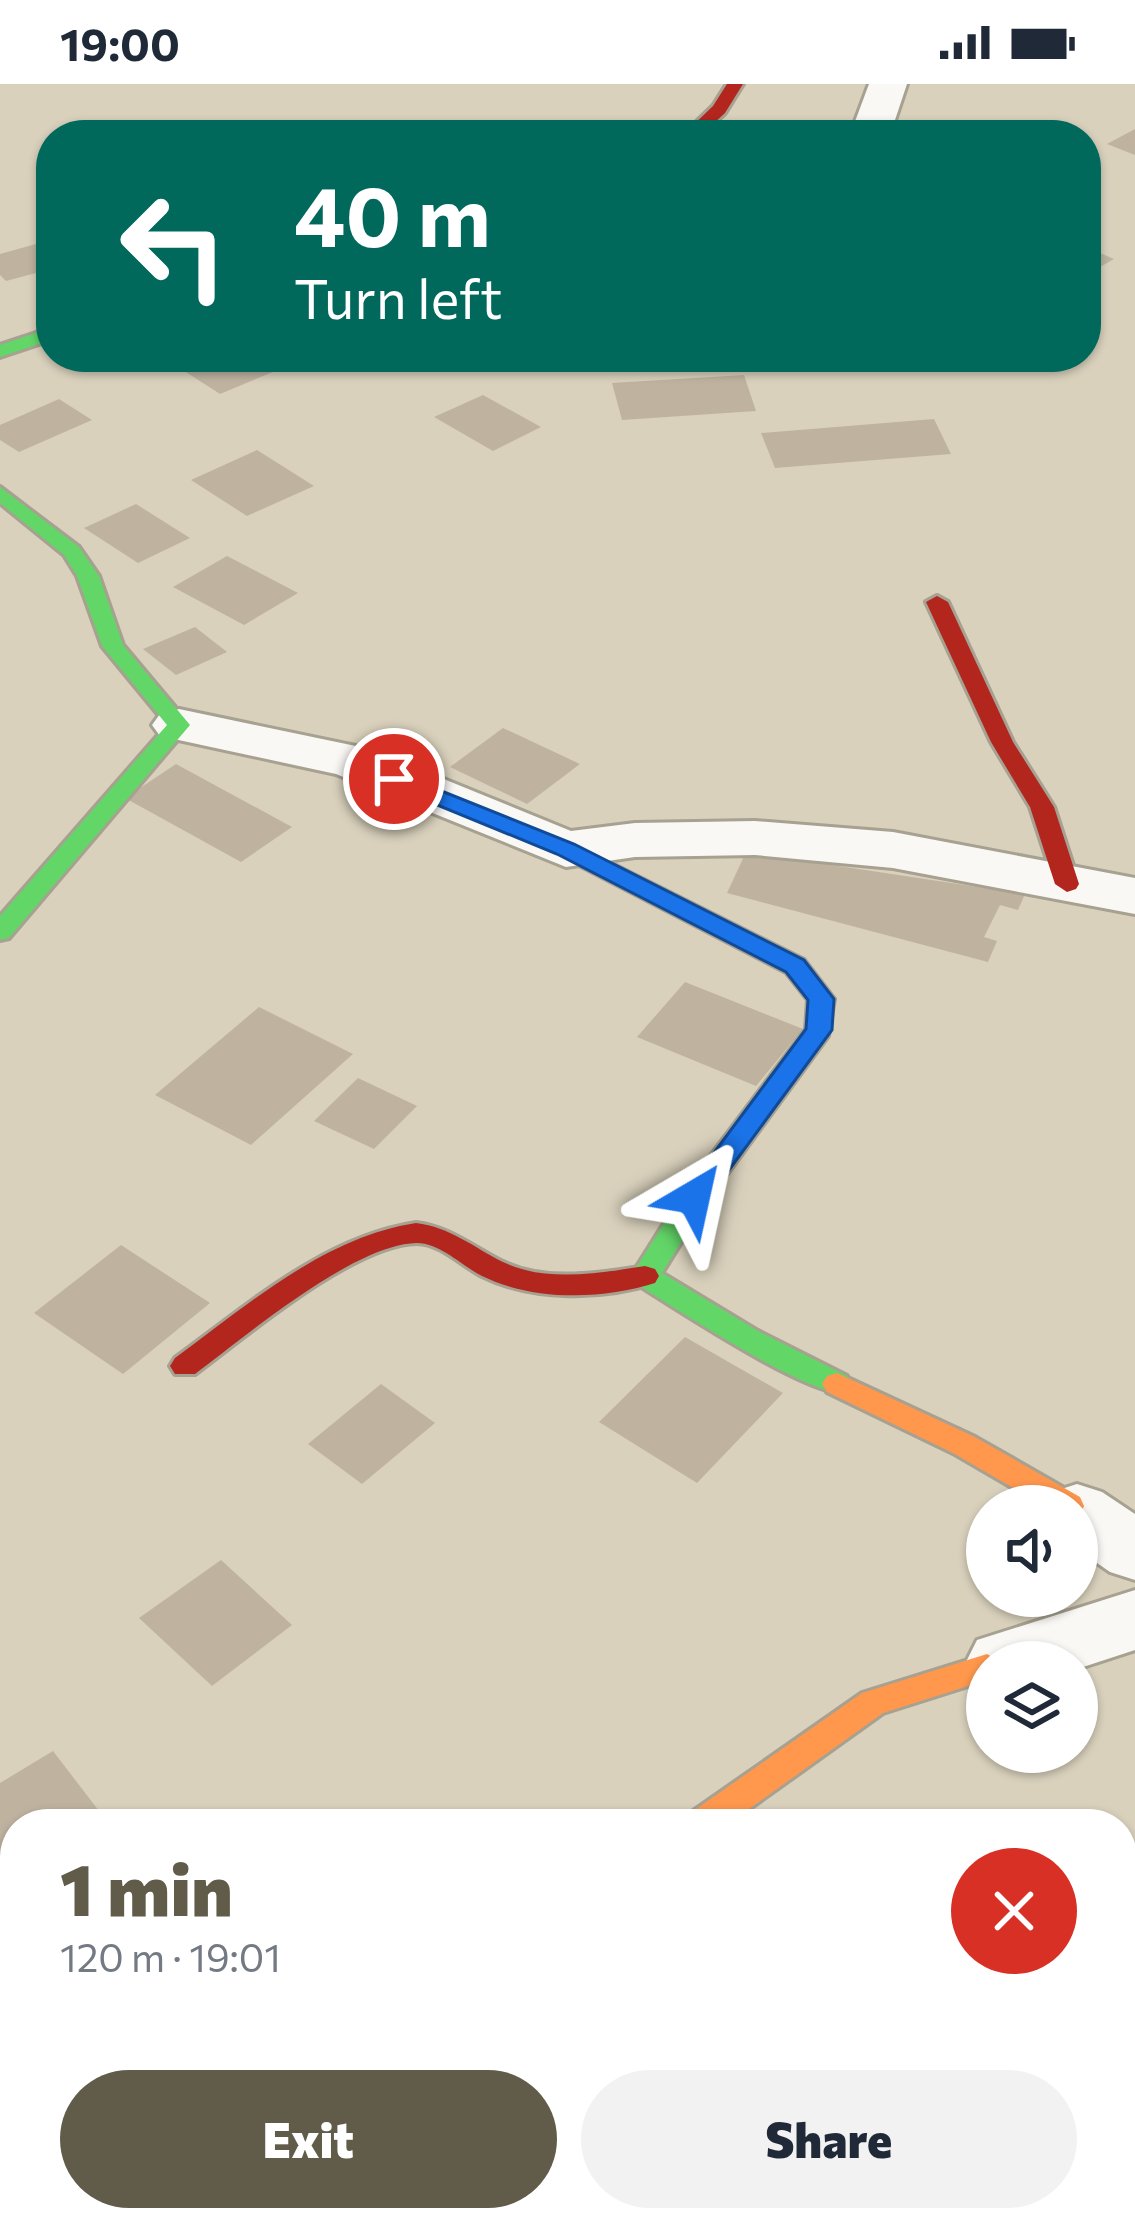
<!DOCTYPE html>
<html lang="en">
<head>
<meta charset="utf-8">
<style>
	body { margin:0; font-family:Commissioner,sans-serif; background:#f2f2f3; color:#1f2937; height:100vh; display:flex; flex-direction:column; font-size:45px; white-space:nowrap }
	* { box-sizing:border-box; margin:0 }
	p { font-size:39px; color:#747a83 }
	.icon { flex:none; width:66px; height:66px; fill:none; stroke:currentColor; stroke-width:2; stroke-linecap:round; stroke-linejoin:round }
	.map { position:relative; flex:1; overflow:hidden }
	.panel { position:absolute; left:0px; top:1725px; width:1137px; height:423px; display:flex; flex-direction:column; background:#fff; border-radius:48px 48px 0 0; box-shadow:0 3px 9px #0004 }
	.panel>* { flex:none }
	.guide { position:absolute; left:36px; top:36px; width:1065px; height:252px; border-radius:48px; box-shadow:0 3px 9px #0004; background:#00695c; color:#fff; overflow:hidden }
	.fabs { position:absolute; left:966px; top:1401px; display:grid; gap:24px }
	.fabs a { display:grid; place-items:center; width:132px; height:132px; border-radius:50%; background:#fff; box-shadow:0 3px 9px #0004; font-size:60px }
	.pin { position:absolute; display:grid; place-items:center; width:102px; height:102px; color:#fff; margin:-51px; border:6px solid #fff; border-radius:50%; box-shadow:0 3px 12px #0007 }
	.me { position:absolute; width:132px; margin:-66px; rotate:36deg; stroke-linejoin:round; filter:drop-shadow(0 0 9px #0008) }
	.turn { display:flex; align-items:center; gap:42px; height:252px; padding:0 60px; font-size:54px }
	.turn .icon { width:156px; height:156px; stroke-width:2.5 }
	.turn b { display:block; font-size:84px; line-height:102px }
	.round { display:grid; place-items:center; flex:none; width:126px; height:126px; border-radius:63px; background:#f2f2f3 }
	.overview { display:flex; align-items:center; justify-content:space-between; height:204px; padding:0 60px }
	h1 { font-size:72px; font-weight:800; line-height:90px; color:#615b4a }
	.cta { display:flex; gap:24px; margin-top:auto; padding:24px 60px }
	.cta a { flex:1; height:138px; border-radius:72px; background:#615b4a; color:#fff; font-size:48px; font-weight:800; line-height:138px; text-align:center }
	.cta a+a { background:#f2f2f3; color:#1f2937 }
	.status { display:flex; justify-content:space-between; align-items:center; height:84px; padding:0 60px; background:#fff; direction:ltr }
	.status svg { height:33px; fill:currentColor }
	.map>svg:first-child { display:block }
	.building { fill:#bfb3a0 }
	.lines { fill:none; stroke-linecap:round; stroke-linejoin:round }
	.street-casing { stroke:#a7a191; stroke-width:6 }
	.fast-casing { stroke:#a7a191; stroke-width:6 }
	.slow-casing { stroke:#a7a191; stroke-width:6 }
	.jam-casing { stroke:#a7a191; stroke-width:6 }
	.street { fill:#f9f8f5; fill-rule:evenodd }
	.fast { fill:#63d668; fill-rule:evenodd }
	.slow { fill:#ff974d; fill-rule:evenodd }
	.jam { fill:#b3261e; fill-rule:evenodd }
	.route { fill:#1a73e8; stroke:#114b97; stroke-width:3 }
</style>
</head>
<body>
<div class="status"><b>19:00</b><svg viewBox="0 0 49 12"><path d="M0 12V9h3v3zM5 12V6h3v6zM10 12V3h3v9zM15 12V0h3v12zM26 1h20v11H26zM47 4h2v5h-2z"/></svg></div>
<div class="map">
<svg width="1135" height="2147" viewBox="0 0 1135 2147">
	<rect width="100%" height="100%" fill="#d9d1bc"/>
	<g class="building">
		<path d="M1135 45V71L1107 60Z"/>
		<path d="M43 158 51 161V185L6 197 0 191V170Z"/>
		<path d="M1086 163 1114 175 1086 191Z"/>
		<path d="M195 273H261L280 285 220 310 175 281Z"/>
		<path d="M744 291 756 327 622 336 612 299Z"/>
		<path d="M483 311 541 343 493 367 434 333Z"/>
		<path d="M59 315 92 336 19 368 0 356V341Z"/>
		<path d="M934 335 951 370 775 384 761 349Z"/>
		<path d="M257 366 314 402 247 432 191 396Z"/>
		<path d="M136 420 190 454 138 479 84 444Z"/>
		<path d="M227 472 298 509 244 541 173 503Z"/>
		<path d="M195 543 227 568 176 591 143 565Z"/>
		<path d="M503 644 580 680 527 720 450 683Z"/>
		<path d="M176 680 292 743 241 778 125 714Z"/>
		<path d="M746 768 1025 810 1018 826 1000 821 984 853 997 857 988 878 727 809Z"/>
		<path d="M685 898 803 945 756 1002 637 953Z"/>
		<path d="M259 923 353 970 251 1061 155 1011Z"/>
		<path d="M358 994 417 1022 374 1065 314 1037Z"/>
		<path d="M121 1161 210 1219 123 1290 34 1229Z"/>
		<path d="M685 1253 783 1309 697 1399 599 1338Z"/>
		<path d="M381 1300 435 1339 362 1400 308 1360Z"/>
		<path d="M221 1476 292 1541 212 1602 139 1534Z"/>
		<path d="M53 1667 109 1740H15V1838L0 1847V1699Z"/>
		<path d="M1122 1777 1135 1788V1908L1122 1922Z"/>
		<path d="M909 2133H1054L1068 2147H893Z"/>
	</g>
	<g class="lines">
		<defs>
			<g id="street">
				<path d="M869 0H907L890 51H850Z"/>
				<path d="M179 625 370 665 571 747 635 739 755 737 893 748 1135 794V830L893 784 755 771 635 773 566 783 336 690 160 652 152 641 160 630Z"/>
				<path d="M1077 1400 1102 1408 1135 1430V1496L1110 1488 1077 1465V1422H1045L1052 1408Z"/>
				<path d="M1135 1506V1566L1077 1585V1578H987V1604L977 1600 966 1578 977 1556Z"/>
				<path d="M147 2133H244L238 2147H141Z"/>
			</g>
			<g id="fast">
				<path d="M51 244V256L0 273V261Z"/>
				<path d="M0 403 79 463 99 492 123 561 190 641 9 854 0 856V832L167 641 102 562 77 492 64 471 0 419Z"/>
				<path d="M566 757 804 876 834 915 828 952 705 1120 662 1189 758 1247 847 1292 852 1300 847 1308C816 1318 669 1220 635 1199L631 1192 685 1106 806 945 808 916 786 888 558 770 554 765Z"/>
			</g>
			<g id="slow">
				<path d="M837 1289 975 1353 1080 1413 1084 1422 1080 1431 1077 1422H1044L953 1369 827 1308 822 1300 827 1292Z"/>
				<path d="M987 1570 1001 1578H987V1596L883 1629 728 1740H684L689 1730 862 1609Z"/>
			</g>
			<g id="jam">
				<path d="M727 0H743L725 29 701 51H683L713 22Z"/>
				<path d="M937 512 948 518 1013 658 1054 723 1079 800 1076 805 1067 808 1055 800 1030 723 991 658 926 518Z"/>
				<path d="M416 1139C450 1143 473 1163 503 1178 546 1199 600 1189 645 1182L655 1185 659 1192 655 1199C602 1216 533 1217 482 1192 462 1182 440 1159 417 1159 354 1160 246 1252 195 1290H175L170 1282 175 1274C248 1221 324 1153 416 1139Z"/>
			</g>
		</defs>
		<use href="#street" class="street-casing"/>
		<use href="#fast" class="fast-casing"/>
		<use href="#slow" class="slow-casing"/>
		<use href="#jam" class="jam-casing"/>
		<use href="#street" class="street"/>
		<use href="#fast" class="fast"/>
		<use href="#slow" class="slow"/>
		<use href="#jam" class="jam"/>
	</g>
	<path class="route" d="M394 688 574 760 804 876 834 915 832 946 704 1120 694 1123 681 1113 806 945 808 916 786 888 557 770 386 700 382 695Z"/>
</svg>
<div class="fabs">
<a><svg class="icon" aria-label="sound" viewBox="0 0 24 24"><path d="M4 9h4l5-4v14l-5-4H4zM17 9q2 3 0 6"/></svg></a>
<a><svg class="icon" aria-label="layers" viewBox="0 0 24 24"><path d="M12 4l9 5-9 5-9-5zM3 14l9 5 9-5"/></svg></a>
</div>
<div class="pin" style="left:394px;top:695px;background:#d93025"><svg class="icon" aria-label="arrive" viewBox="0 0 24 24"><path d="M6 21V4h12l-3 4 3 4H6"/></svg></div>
<svg class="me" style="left:694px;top:1113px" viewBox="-20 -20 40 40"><path d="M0-17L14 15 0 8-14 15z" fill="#1a73e8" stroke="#fff" stroke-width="4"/></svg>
<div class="guide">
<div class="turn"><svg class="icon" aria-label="left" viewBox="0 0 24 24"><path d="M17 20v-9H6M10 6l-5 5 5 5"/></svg><div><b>40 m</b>Turn left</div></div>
</div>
<section class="panel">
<div class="overview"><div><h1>1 min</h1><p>120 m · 19:01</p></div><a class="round" style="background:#d93025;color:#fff"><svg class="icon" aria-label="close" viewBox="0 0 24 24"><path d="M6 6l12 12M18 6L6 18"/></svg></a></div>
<div class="cta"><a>Exit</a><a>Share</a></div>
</section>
</div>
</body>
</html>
